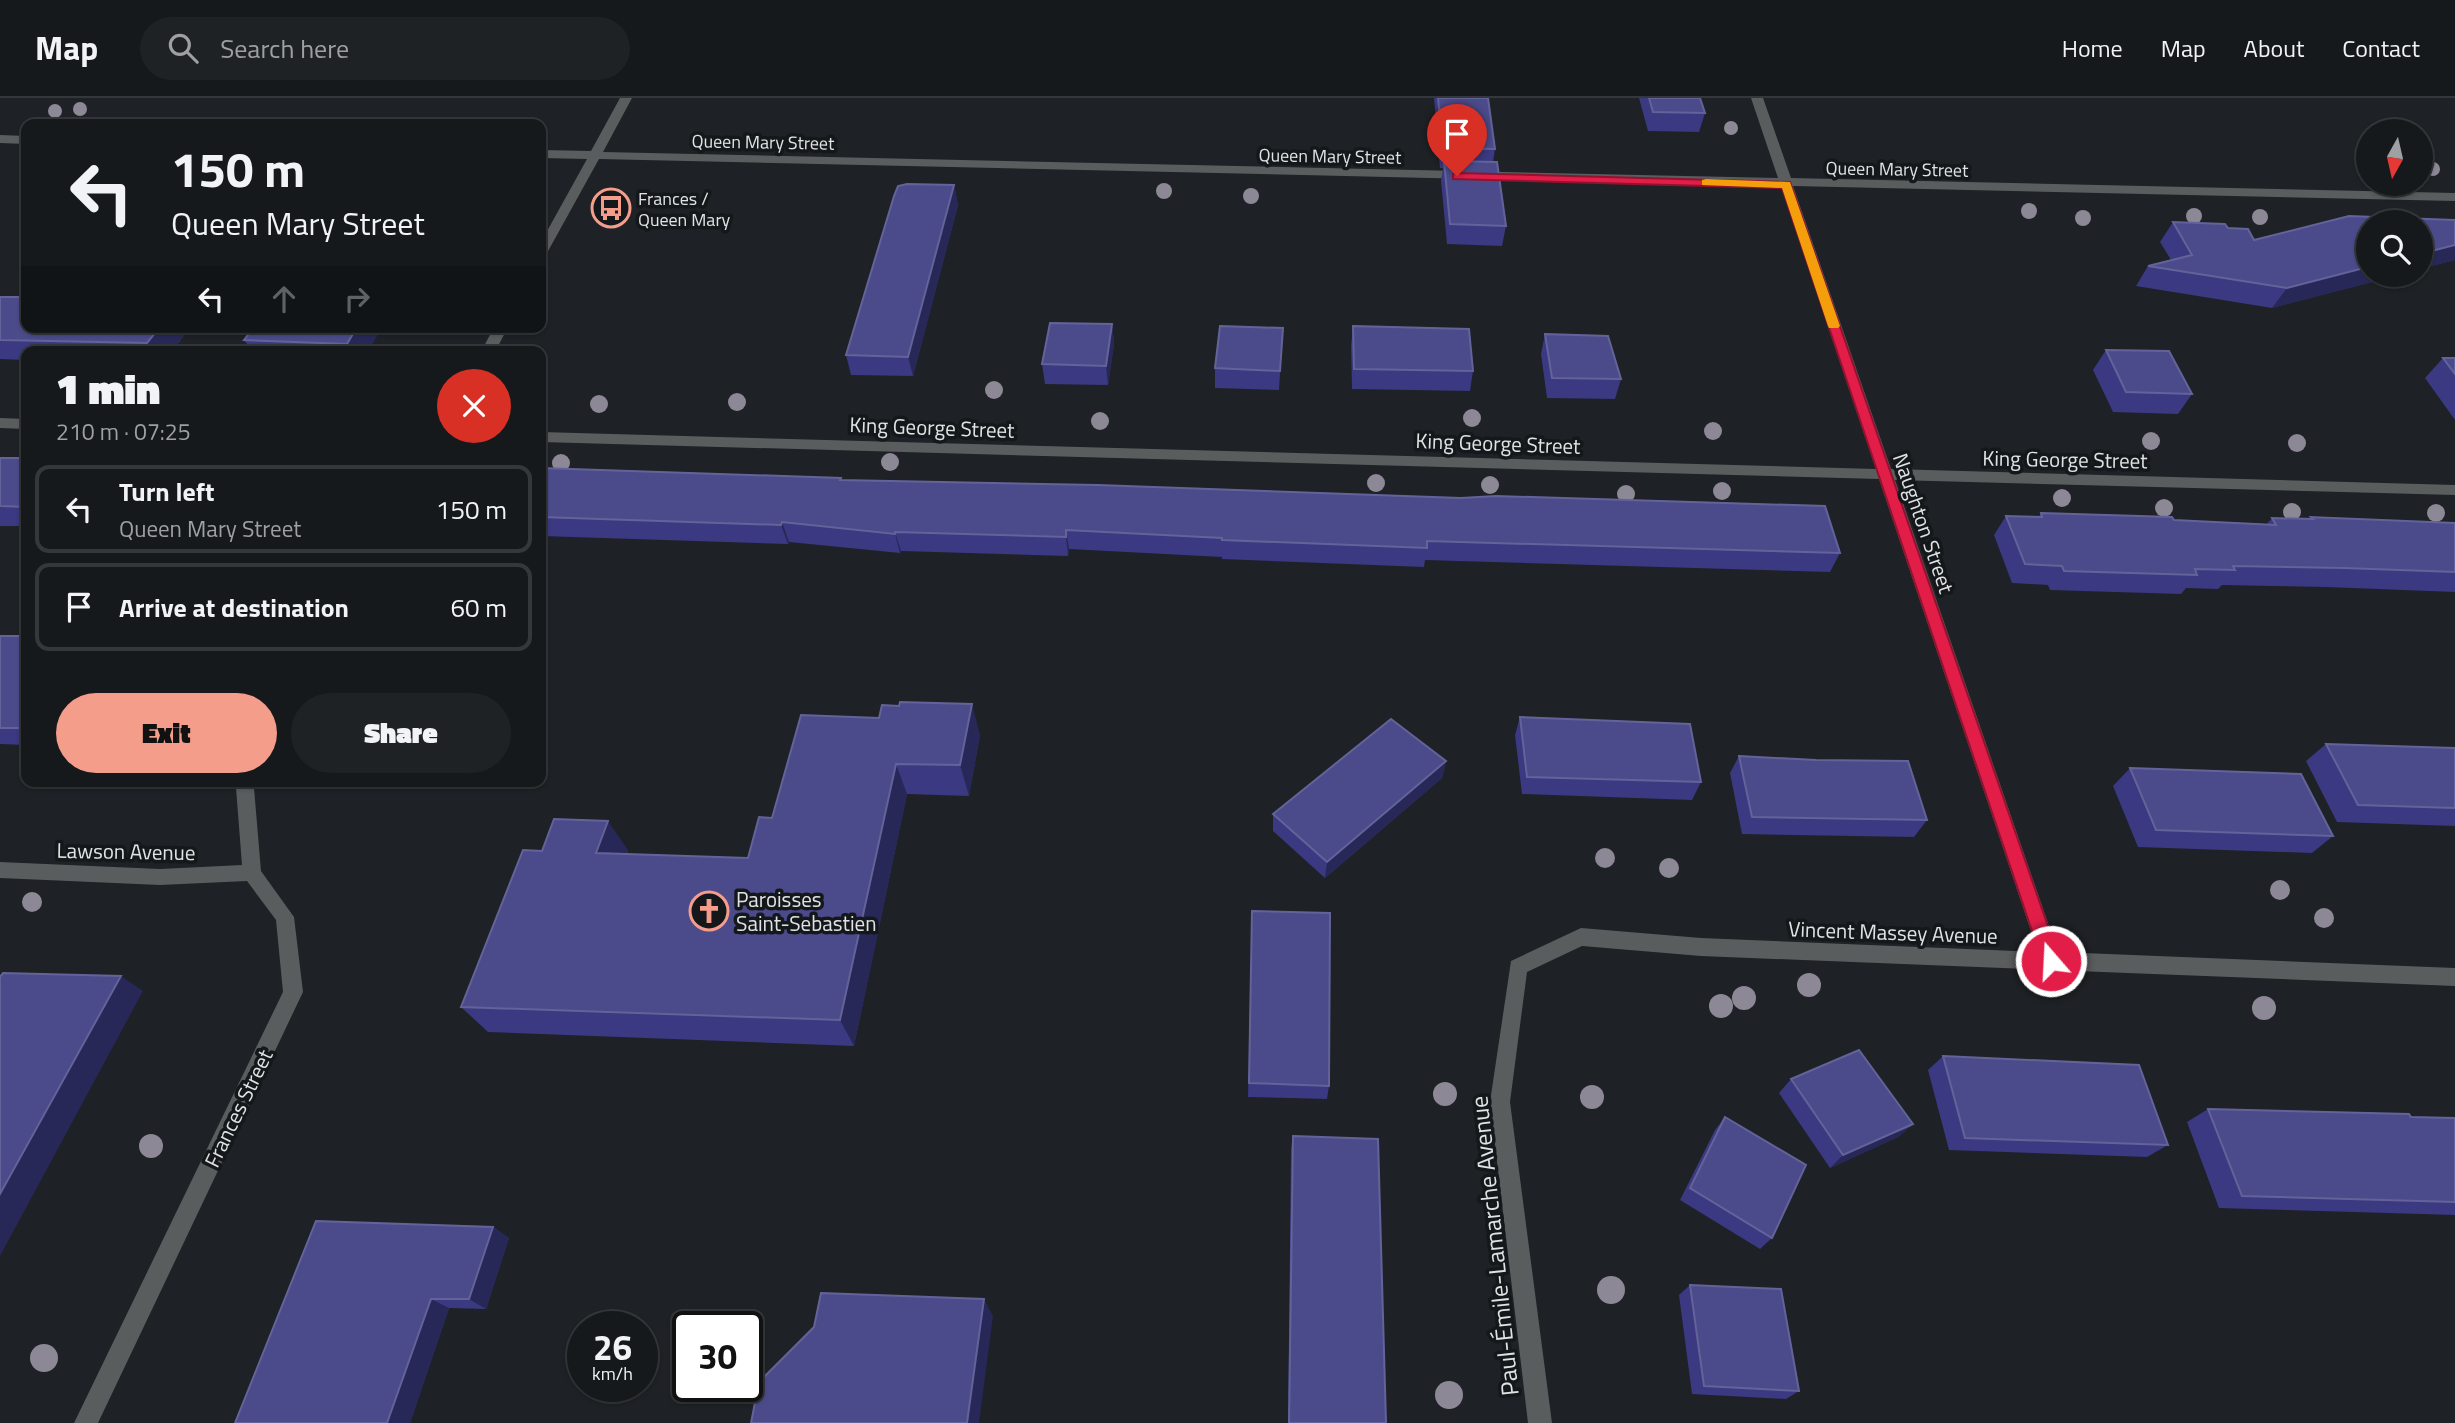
<!DOCTYPE html>
<html lang="en">
<head>
<meta charset="utf-8">
<style>
	body { margin:0; font-family:"Titillium Web",sans-serif; background:#1f2225; color:#f1f3f6; height:100vh; display:flex; flex-direction:column; font-size:26px; white-space:nowrap }
	* { box-sizing:border-box; margin:0 }
	p { font-size:23px; color:#9ea0a3 }
	.icon { flex:none; width:38px; height:38px; fill:none; stroke:currentColor; stroke-width:2; stroke-linecap:round; stroke-linejoin:round }
	.map { position:relative; flex:1; overflow:hidden }
	.details { position:absolute; left:21px; top:248px; width:525px; height:441px; display:flex; flex-direction:column; background:#16191c; border-radius:14px; box-shadow:0 2px 5px #0004,0 0 0 2px #35383b }
	.details>* { flex:none }
	.guide { position:absolute; left:21px; top:21px; width:525px; height:214px; border-radius:14px; box-shadow:0 2px 5px #0004,0 0 0 2px #35383b; background:#16191c; color:#f1f3f6; overflow:hidden }
	.needle { width:46px; rotate:188deg }
	.tools { position:absolute; left:2356px; top:21px; display:grid; gap:14px }
	.tools a { display:grid; place-items:center; width:77px; height:77px; border-radius:50%; background:#16191c; box-shadow:0 2px 5px #0004,0 0 0 2px #35383b; font-size:35px }
	.speed { position:absolute; left:567px; top:1213px; display:flex; gap:14px; font-size:35px; font-weight:700; text-align:center }
	.speed>* { display:grid; place-content:center; width:91px; height:91px; border-radius:50%; background:#16191c; box-shadow:0 2px 5px #0004,0 0 0 2px #35383b; line-height:1 }
	.speed small { font-size:18px; font-weight:400 }
	.speed .limit { border:4px solid #111; border-radius:10px; background:#fff; color:#111 }
	.pin { position:absolute; display:grid; place-items:center; width:60px; height:60px; color:#fff; margin:-72px -30px; border-radius:50% 50% 50% 0; rotate:-45deg; box-shadow:0 0 7px #0007 }
	.pin .icon { rotate:45deg }
	.me { position:absolute; width:77px; margin:-38px; rotate:341deg; stroke-linejoin:round; filter:drop-shadow(0 0 5px #0008) }
	.turn { display:flex; align-items:center; gap:24px; height:147px; padding:0 35px; font-size:32px }
	.turn .icon { width:91px; height:91px; stroke-width:2.5 }
	.turn b { display:block; font-size:49px; line-height:60px }
	.lanes { display:flex; align-items:center; height:66px; padding:0 35px; background:#0003; justify-content:center; gap:35px; direction:ltr }
	.lanes .off { opacity:.35 }
	.round { display:grid; place-items:center; flex:none; width:74px; height:74px; border-radius:37px; background:#1f2225 }
	.overview { display:flex; align-items:center; justify-content:space-between; height:119px; padding:0 35px }
	h1 { font-size:42px; font-weight:800; line-height:52px }
	.action { display:flex; gap:14px; margin-top:auto; padding:14px 35px }
	.action a { flex:1; height:80px; border-radius:42px; background:#f49d8b; color:#111; font-size:28px; font-weight:800; line-height:80px; text-align:center }
	.action a+a { background:#1f2225; color:#f1f3f6 }
	ul { padding:0; list-style:none }
	li { display:flex; align-items:center; gap:21px; height:88px; margin:0 14px 10px; padding:0 21px; border:4px solid #35383b; border-radius:14px }
	li div { flex:1 }
	li b { display:block; font-size:26px }
	li em { font-style:normal }
	header { display:flex; align-items:center; gap:42px; box-sizing:border-box; height:98px; padding:0 35px; background:#16191c; border-bottom:2px solid #35383b }
	header strong { font-size:33px }
	nav { display:flex; gap:38px; margin-inline-start:auto; font-size:24px }
	.search { width:490px; height:63px; background:#1f2225; display:flex; align-items:center; gap:18px; box-sizing:border-box; padding:0 24px; border-radius:38px; color:#9ea0a3; font-size:26px }
	.map>svg:first-child { display:block }
	.lines { fill:none; stroke-linecap:round; stroke-linejoin:round }
	.minor { fill:#5a5d5e; fill-rule:evenodd }
	.tree { fill:#8d8896 }
	.wall { fill:#3a3981 }
	.shaded-wall { fill:#272857 }
	.building { fill:#4b4b8b; stroke:#636399; stroke-width:2 }
	.route { fill:#e11d48; stroke:#92132f; stroke-width:2 }
	.slow { fill:#f59e0b }
	.labels { text-anchor:middle; dominant-baseline:central; stroke-width:7; stroke-linejoin:round; paint-order:stroke }
	.far-street-label { font-size:18px; fill:#e0e3e5; stroke:#15181b }
	.far-poi-label { font-size:18px; fill:#e0e3e5; stroke:#15181b; text-anchor:start }
	.street-label { font-size:21px; fill:#e0e3e5; stroke:#15181b }
	.poi-label { font-size:21px; fill:#e0e3e5; stroke:#15181b; text-anchor:start }
	.near-street-label { font-size:24px; fill:#e0e3e5; stroke:#15181b }
</style>
</head>
<body>
<header>
<strong>Map</strong>
<div class="search"><svg class="icon" aria-label="search" viewBox="0 0 24 24"><circle cx="10" cy="10" r="6"/><path d="M15 15l6 6"/></svg>Search here</div>
<nav><a>Home</a><a>Map</a><a>About</a><a>Contact</a></nav>
</header>
<div class="map">
<svg width="2455" height="1325" viewBox="0 0 2455 1325">
	<rect width="100%" height="100%" fill="#1e2125"/>
	<g class="lines">
		<g class="minor">
			<path d="M620 0H632L603 54 1778 80 1751 0H1763L1791 80 2455 95V103L1793 88 1891 371 2455 387V397L1895 382 2058 854 2455 870V888L1701 858 1582 848 1527 874 1510 1004 1552 1325H1528L1490 1004 1511 863 1581 830 1701 840 2038 854 1879 381 541 344V334L1876 371 1781 88 599 61 547 155 541 159V144L587 61 541 60V52L591 53Z"/>
			<path d="M0 37 26 38V46L0 45Z"/>
			<path d="M494 229H508L495 254H481Z"/>
			<path d="M0 320 26 321V331L0 330Z"/>
			<path d="M239 684H257L254 690 261 773 294 819 303 894 98 1325H74L283 894 276 822 247 783 160 787 0 780V764L160 771 242 767 236 690Z"/>
		</g>
	</g>
	<g class="tree">
		<circle cx="80" cy="11" r="7"/>
		<circle cx="55" cy="13" r="7"/>
		<circle cx="1731" cy="30" r="7"/>
		<circle cx="2433" cy="71" r="7"/>
		<circle cx="1164" cy="93" r="8"/>
		<circle cx="1251" cy="98" r="8"/>
		<circle cx="2029" cy="113" r="8"/>
		<circle cx="2194" cy="118" r="8"/>
		<circle cx="2260" cy="119" r="8"/>
		<circle cx="2083" cy="120" r="8"/>
		<circle cx="994" cy="292" r="9"/>
		<circle cx="737" cy="304" r="9"/>
		<circle cx="599" cy="306" r="9"/>
		<circle cx="1472" cy="320" r="9"/>
		<circle cx="1100" cy="323" r="9"/>
		<circle cx="1713" cy="333" r="9"/>
		<circle cx="2151" cy="343" r="9"/>
		<circle cx="2297" cy="345" r="9"/>
		<circle cx="890" cy="364" r="9"/>
		<circle cx="561" cy="365" r="9"/>
		<circle cx="1376" cy="385" r="9"/>
		<circle cx="1490" cy="387" r="9"/>
		<circle cx="1722" cy="393" r="9"/>
		<circle cx="1626" cy="396" r="9"/>
		<circle cx="2062" cy="400" r="9"/>
		<circle cx="2164" cy="410" r="9"/>
		<circle cx="2292" cy="414" r="9"/>
		<circle cx="2436" cy="415" r="9"/>
		<circle cx="1605" cy="760" r="10"/>
		<circle cx="1669" cy="770" r="10"/>
		<circle cx="2280" cy="792" r="10"/>
		<circle cx="32" cy="804" r="10"/>
		<circle cx="2324" cy="820" r="10"/>
		<circle cx="1809" cy="887" r="12"/>
		<circle cx="1744" cy="900" r="12"/>
		<circle cx="1721" cy="908" r="12"/>
		<circle cx="2264" cy="910" r="12"/>
		<circle cx="1445" cy="996" r="12"/>
		<circle cx="1592" cy="999" r="12"/>
		<circle cx="151" cy="1048" r="12"/>
		<circle cx="1611" cy="1192" r="14"/>
		<circle cx="44" cy="1260" r="14"/>
		<circle cx="1449" cy="1297" r="14"/>
	</g>
	<g class="wall">
		<path d="M1434 0H1488L1495 51 1493 64 1506 128 1502 148 1447 146 1441 83 1443 70H1440Z"/>
		<path d="M1639 0H1700L1705 15 1699 34 1648 33Z"/>
		<path d="M954 87 958 107 913 278 851 277 846 257Z"/>
		<path d="M2349 118 2455 122V162L2420 171V124H2368V177H2399L2272 210 2136 188 2148 168 2171 162 2160 144 2173 124 2225 126 2228 130 2248 131 2254 142Z"/>
		<path d="M0 199 190 229 172 254H26V262L0 261Z"/>
		<path d="M1112 226 1114 246 1108 287 1045 286 1042 266Z"/>
		<path d="M1353 228 1473 273 1470 293 1352 291 1351 248Z"/>
		<path d="M382 229 367 254H253L244 242Z"/>
		<path d="M1283 230 1279 292 1215 290V270Z"/>
		<path d="M1545 236 1621 281 1615 301 1547 300 1541 256Z"/>
		<path d="M2106 252 2192 296 2178 316 2113 314 2093 272Z"/>
		<path d="M2443 260H2455V322L2425 280Z"/>
		<rect x="0" y="360" width="26" height="68"/>
		<path d="M541 370 841 382 1840 455 1830 474 1425 462 1424 469 1222 461V459L1069 451 1068 458 901 453 900 455 789 444 788 446 541 438Z"/>
		<path d="M2041 415 2266 427 2272 420 2309 421 2311 419 2455 425V494L2326 489 2222 487 2218 491 2186 490 2181 496 2050 492 2048 487 2012 485 1994 437 2006 418 2039 419Z"/>
		<path d="M0 538H26V647L0 646Z"/>
		<path d="M1520 619 1701 684 1692 702 1522 696 1515 637Z"/>
		<path d="M879 620 980 637 969 698 907 696 854 948 488 934 461 909 628 752 627 756 748 760 772 720Z"/>
		<path d="M2326 646 2455 650V728L2337 724 2306 663Z"/>
		<path d="M1739 658 1927 722 1914 739 1742 736 1730 675Z"/>
		<path d="M1446 663 1442 680 1325 780 1273 733V716Z"/>
		<path d="M2130 670 2333 738 2312 755 2138 749 2113 688Z"/>
		<path d="M1252 813 1329 988 1327 1001 1248 999Z"/>
		<path d="M1943 958 2168 1047 2147 1059 1949 1052 1928 972Z"/>
		<path d="M1791 981 1913 1026 1898 1039 1830 1070 1779 995Z"/>
		<path d="M2208 1011 2455 1020V1117L2219 1110 2187 1024Z"/>
		<path d="M1725 1019 1772 1140 1760 1151 1680 1102 1715 1032Z"/>
		<path d="M1293 1038 1386 1325H1288L1291 1051Z"/>
		<path d="M493 1129 509 1140 486 1211 449 1210 410 1325H235Z"/>
		<path d="M1690 1187 1799 1293 1786 1301 1692 1296 1679 1197Z"/>
	</g>
	<g class="shaded-wall">
		<path d="M954 87 958 107 913 278 908 259Z"/>
		<path d="M2455 147V162L2420 171V156Z"/>
		<path d="M2368 169V177H2399L2272 210 2287 190Z"/>
		<path d="M1112 226 1114 246 1108 287 1106 268Z"/>
		<path d="M160 229H190L172 254H154L147 245Z"/>
		<path d="M357 229H382L367 254H352L347 246Z"/>
		<path d="M782 424 789 444 788 446 781 427Z"/>
		<path d="M1066 432 1069 451 1068 458 1066 439Z"/>
		<path d="M895 434 901 453 900 455 895 436Z"/>
		<path d="M972 606 980 637 969 698 960 667Z"/>
		<path d="M1446 663 1442 680 1325 780 1327 764Z"/>
		<path d="M896 666 907 696 854 948 840 922Z"/>
		<path d="M608 723 628 752 617 784 596 755Z"/>
		<path d="M121 878 143 893 0 1158V1096Z"/>
		<path d="M1913 1026 1898 1039 1830 1070 1843 1057Z"/>
		<path d="M493 1129 509 1140 486 1211 469 1201Z"/>
		<path d="M431 1201 449 1210 410 1325H387Z"/>
		<path d="M984 1201 993 1218 979 1325H967Z"/>
	</g>
	<g class="building">
		<path d="M1438 0H1488L1495 51 1443 50Z"/>
		<path d="M1649 0H1700L1705 15 1653 14Z"/>
		<path d="M1444 63 1497 64 1506 128 1450 126Z"/>
		<path d="M907 86 954 87 908 259 846 257 894 98 898 88Z"/>
		<path d="M2349 118 2455 122V147L2420 156V124H2368V169L2287 190 2148 168 2192 157 2173 124 2225 126 2228 130 2248 131 2254 142Z"/>
		<path d="M0 199H26V229H160L147 245 0 242Z"/>
		<path d="M1050 225 1112 226 1106 268 1042 266Z"/>
		<path d="M1220 228 1283 230 1280 273 1215 270Z"/>
		<path d="M1353 228 1469 231 1473 273 1354 271Z"/>
		<path d="M254 229H357L347 246 244 242Z"/>
		<path d="M1545 236 1608 238 1621 281 1552 280Z"/>
		<path d="M2106 252 2169 253 2192 296 2126 294Z"/>
		<path d="M2443 260H2455V276Z"/>
		<path d="M0 360H26V409L0 408Z"/>
		<path d="M541 370 841 380 840 382 1098 387 1461 400 1496 398 1825 408 1840 455 1427 443V450L1222 442V440L1066 432V439L895 434V436L782 424 781 427 541 419Z"/>
		<path d="M2041 415 2172 419 2174 422 2276 427 2272 420 2313 421 2311 419 2455 425V474L2344 470 2233 468 2235 472 2195 471 2197 477 2064 473 2062 468 2025 466 2006 418 2042 419Z"/>
		<rect x="0" y="538" width="26" height="92"/>
		<path d="M900 604 972 606 960 667 896 666 840 922 461 909 523 752 542 753 554 721 608 723 596 755 748 760 759 719 772 720 801 617 879 620 882 607 899 608Z"/>
		<path d="M1520 619 1690 626 1701 684 1527 679Z"/>
		<path d="M1391 621 1446 663 1327 764 1273 716Z"/>
		<path d="M2326 646 2455 650V710L2358 707Z"/>
		<path d="M1739 658 1816 662 1908 663 1927 722 1752 719Z"/>
		<path d="M2130 670 2301 676 2333 738 2156 732Z"/>
		<path d="M1252 813 1330 815 1329 988 1249 985Z"/>
		<path d="M3 875 121 878 0 1096V879Z"/>
		<path d="M1859 952 1913 1026 1843 1057 1791 981Z"/>
		<path d="M1943 958 2139 967 2168 1047 1965 1040Z"/>
		<path d="M2208 1011 2409 1016 2411 1019 2455 1020V1104L2242 1098Z"/>
		<path d="M1725 1019 1806 1067 1772 1140 1690 1090Z"/>
		<path d="M1293 1038 1378 1041 1386 1325H1289Z"/>
		<path d="M316 1123 493 1129 469 1201H431L387 1325H235Z"/>
		<path d="M1690 1187 1781 1191 1799 1293 1704 1288Z"/>
		<path d="M821 1195 984 1201 967 1325H751L759 1284 814 1229Z"/>
	</g>
	<path class="route" d="M1457 75 1790 84 2060 863 2057 869 2051 871 2045 869 2042 863 1782 90 1453 81V76Z"/>
	<path class="slow" d="M1706 81 1790 84 1840 228 1838 230H1829L1828 228 1782 90 1702 87V82Z"/>
	<defs>
		<symbol id="bus-ring" viewBox="-11 -11 22 22"><circle r="9.5" fill="#15181b" stroke="#f49d8b" stroke-width="1.5"/><path d="M-5-6H5V4H4V6H2V4H-2V6H-4V4H-5ZM-3.5-4V0h7V-4ZM-3.5 1.2v1.5H-2V1.2ZM2 1.2v1.5H3.5V1.2Z" fill="#f49d8b"/></symbol>
		<symbol id="church-ring" viewBox="-11 -11 22 22"><circle r="9.5" fill="#15181b" stroke="#f49d8b" stroke-width="1.5"/><path d="M-1.2-6h2.4v3.5h3.3v2.4h-3.3V6h-2.4V-.1h-3.3v-2.4h3.3Z" fill="#f49d8b"/></symbol>
	</defs>
	<g fill-rule="evenodd">
		<use href="#bus-ring" x="589" y="88" width="44" height="44"/>
		<use href="#church-ring" x="687" y="791" width="44" height="44"/>
	</g>
	<g class="labels">
		<g class="far-street-label">
			<text transform="translate(763 44) rotate(1)">Queen Mary Street</text>
			<text transform="translate(1330 58) rotate(1)">Queen Mary Street</text>
			<text transform="translate(1897 71) rotate(1)">Queen Mary Street</text>
		</g>
		<g class="far-poi-label">
			<text x="638" y="100">Frances /<tspan x="638" dy="21">Queen Mary</tspan></text>
		</g>
		<g class="street-label">
			<text transform="translate(932 329) rotate(2)">King George Street</text>
			<text transform="translate(1498 345) rotate(2)">King George Street</text>
			<text transform="translate(2065 361) rotate(1)">King George Street</text>
			<text transform="translate(1924 425) rotate(71)">Naughton Street</text>
			<text transform="translate(126 753) rotate(1)">Lawson Avenue</text>
			<text transform="translate(1893 834) rotate(2)">Vincent Massey Avenue</text>
			<text transform="translate(238 1010) rotate(-64)">Frances Street</text>
		</g>
		<g class="poi-label">
			<text x="736" y="801">Paroisses<tspan x="736" dy="24">Saint-Sebastien</tspan></text>
		</g>
		<g class="near-street-label">
			<text transform="translate(1494 1148) rotate(-96)">Paul-Émile-Lamarche Avenue</text>
		</g>
	</g>
</svg>
<div class="tools">
<a><svg class="needle" viewBox="-14 -14 28 28"><path d="M0-13l5 13h-10z" fill="#e53935"/><path d="M0 13l5-13h-10z" fill="#9ea0a3"/></svg></a>
<a><svg class="icon" aria-label="search" viewBox="0 0 24 24"><circle cx="10" cy="10" r="6"/><path d="M15 15l6 6"/></svg></a>
</div>
<div class="speed"><div>26<small>km/h</small></div><div class="limit">30</div></div>
<div class="pin" style="left:1457px;top:78px;background:#d93025"><svg class="icon" aria-label="arrive" viewBox="0 0 24 24"><path d="M6 21V4h12l-3 4 3 4H6"/></svg></div>
<svg class="me" style="left:2051px;top:863px" viewBox="-20 -20 40 40"><circle r="17" fill="#e11d48" stroke="#fff" stroke-width="3"/><path d="M0-11L8 9 0 5-8 9z" fill="#fff"/></svg>
<div class="guide">
<div class="turn"><svg class="icon" aria-label="left" viewBox="0 0 24 24"><path d="M17 20v-9H6M10 6l-5 5 5 5"/></svg><div><b>150 m</b>Queen Mary Street</div></div>
<div class="lanes"><svg class="icon" aria-label="left" viewBox="0 0 24 24"><path d="M17 20v-9H6M10 6l-5 5 5 5"/></svg><svg class="icon off" aria-label="ahead" viewBox="0 0 24 24"><path d="M12 20V5M6 11l6-6 6 6"/></svg><svg class="icon off" aria-label="right" viewBox="0 0 24 24"><path d="M7 20v-9h11M14 6l5 5-5 5"/></svg></div>
</div>
<section class="details">
<div class="overview"><div><h1>1 min</h1><p>210 m · 07:25</p></div><a class="round" style="background:#d93025;color:#fff"><svg class="icon" aria-label="close" viewBox="0 0 24 24"><path d="M6 6l12 12M18 6L6 18"/></svg></a></div>
<ul>
<li><svg class="icon" aria-label="left" viewBox="0 0 24 24"><path d="M17 20v-9H6M10 6l-5 5 5 5"/></svg><div><b>Turn left</b><p>Queen Mary Street</p></div><em>150 m</em></li>
<li><svg class="icon" aria-label="arrive" viewBox="0 0 24 24"><path d="M6 21V4h12l-3 4 3 4H6"/></svg><div><b>Arrive at destination</b></div><em>60 m</em></li>
</ul>
<div class="action"><a>Exit</a><a>Share</a></div>
</section>
</div>
</body>
</html>
